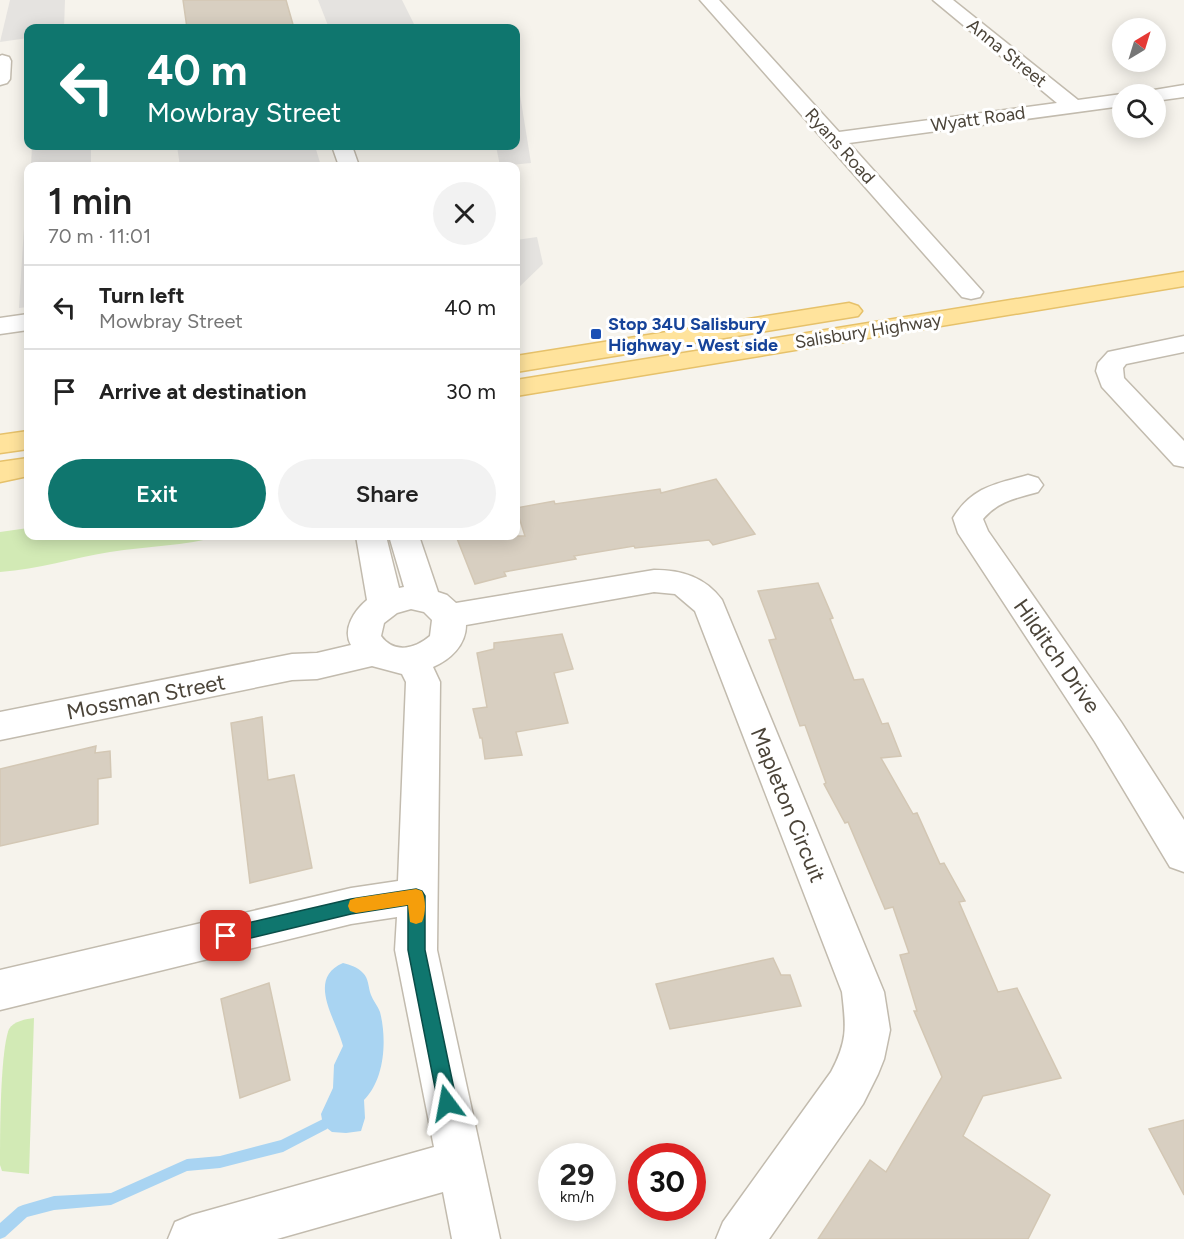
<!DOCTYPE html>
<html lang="en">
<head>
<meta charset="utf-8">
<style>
	body { margin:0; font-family:Figtree,sans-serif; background:#f2f2f2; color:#222; height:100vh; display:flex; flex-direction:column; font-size:22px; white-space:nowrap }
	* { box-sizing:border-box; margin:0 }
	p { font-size:20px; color:#767676 }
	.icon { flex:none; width:33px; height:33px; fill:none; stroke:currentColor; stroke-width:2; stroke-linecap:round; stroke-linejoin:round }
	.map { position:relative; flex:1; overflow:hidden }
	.drawer { position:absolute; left:24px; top:162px; width:496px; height:378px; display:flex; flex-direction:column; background:#fff; border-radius:12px; box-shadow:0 3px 15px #0003 }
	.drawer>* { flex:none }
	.banner { position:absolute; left:24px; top:24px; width:496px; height:126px; border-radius:12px; box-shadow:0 3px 15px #0003; background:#0f766e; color:#fff; overflow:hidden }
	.needle { width:39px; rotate:38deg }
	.fabs { position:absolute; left:1112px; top:18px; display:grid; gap:12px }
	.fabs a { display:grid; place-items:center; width:54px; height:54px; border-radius:50%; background:#fff; box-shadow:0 3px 15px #0003; font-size:30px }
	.speed { position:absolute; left:538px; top:1143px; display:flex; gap:12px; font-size:30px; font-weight:700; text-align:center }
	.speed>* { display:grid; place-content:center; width:78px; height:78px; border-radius:50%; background:#fff; box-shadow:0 3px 15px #0003; line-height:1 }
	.speed small { font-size:15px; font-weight:400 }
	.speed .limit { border:9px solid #d22; background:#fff; color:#111 }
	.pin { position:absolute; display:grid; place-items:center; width:51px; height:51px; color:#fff; margin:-26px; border-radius:12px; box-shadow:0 3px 9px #0006 }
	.me { position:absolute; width:66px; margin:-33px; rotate:347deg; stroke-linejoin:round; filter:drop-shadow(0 0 4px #0008) }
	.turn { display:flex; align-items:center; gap:21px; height:126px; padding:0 24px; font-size:27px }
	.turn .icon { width:78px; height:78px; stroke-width:2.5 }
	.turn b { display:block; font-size:42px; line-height:51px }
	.round { display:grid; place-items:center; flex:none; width:63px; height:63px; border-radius:32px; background:#f2f2f2 }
	.head { display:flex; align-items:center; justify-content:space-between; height:102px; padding:0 24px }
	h1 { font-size:36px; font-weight:600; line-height:45px }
	.primary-button { display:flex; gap:12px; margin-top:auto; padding:12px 24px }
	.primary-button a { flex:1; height:69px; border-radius:36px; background:#0f766e; color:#fff; font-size:24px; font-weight:600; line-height:69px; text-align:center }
	.primary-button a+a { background:#f2f2f2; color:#222 }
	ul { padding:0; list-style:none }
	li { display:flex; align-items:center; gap:18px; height:84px; padding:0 24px; border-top:2px solid #e0e0e0 }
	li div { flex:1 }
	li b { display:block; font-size:22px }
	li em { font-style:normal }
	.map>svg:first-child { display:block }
	.green { fill:#d2eab5 }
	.parking { fill:#e5e3e0 }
	.water { fill:#a9d4f2 }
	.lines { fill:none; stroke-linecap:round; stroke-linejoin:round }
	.stream { fill:#a9d4f2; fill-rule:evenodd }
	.building { fill:#d8cfc1; stroke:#d3c7b4; stroke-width:1.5 }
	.minor-casing { stroke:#c2bbae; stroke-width:3 }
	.major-casing { stroke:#e6c16a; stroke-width:3 }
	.minor { fill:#fff; fill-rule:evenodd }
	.major { fill:#ffe39c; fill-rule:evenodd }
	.route { fill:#0f766e; stroke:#0a4d48; stroke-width:1.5 }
	.slow { fill:#f59e0b }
	.transit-dot { fill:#1a4fb4; stroke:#fff; stroke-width:2 }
	.labels { text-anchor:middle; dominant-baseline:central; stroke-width:6; stroke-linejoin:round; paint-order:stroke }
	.far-street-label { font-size:18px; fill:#4b4439; stroke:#fff }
	.far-transit-label { font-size:18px; font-weight:bold; fill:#164399; stroke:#fff; text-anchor:start }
	.street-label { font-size:22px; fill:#4b4439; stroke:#fff }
</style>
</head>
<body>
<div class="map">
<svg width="1184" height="1239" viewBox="0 0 1184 1239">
	<rect width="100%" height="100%" fill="#f6f3ec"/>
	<g class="green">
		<path d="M28 528V536H221C184 546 147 546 110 552 72 558 40 569 0 572V532Z"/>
		<path d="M34 1018 29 1174 2 1171 0 1165C0 1136 0 1052 9 1029 14 1021 26 1019 34 1018Z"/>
	</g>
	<g class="parking">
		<path d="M10 0H65L64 28H28V38L0 42Z"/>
		<path d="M318 0H402L416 28H329Z"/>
		<path d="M516 70 531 163 500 166 496 146H516Z"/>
		<path d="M32 146H91V166H31Z"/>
		<path d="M177 146H315L321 166H180Z"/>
		<path d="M28 185V307L19 308 24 227Z"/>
		<path d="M537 237 543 264 516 290V240Z"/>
	</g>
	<path class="water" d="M343 963C350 965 358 967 363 973 369 979 368 987 371 995 373 1001 378 1006 380 1012 387 1039 385 1079 364 1100L365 1118 361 1131 346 1133 332 1132 323 1125 321 1114 333 1088 334 1065 343 1046C336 1019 306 979 343 963Z"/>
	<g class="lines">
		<path class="stream" d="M323 1119 327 1121 329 1125 327 1129 283 1152 220 1168 187 1171 111 1205 54 1210 27 1217 5 1237 0 1239V1223L18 1207 23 1205 54 1196 111 1193 187 1159 220 1156 281 1140Z"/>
	</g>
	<g class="building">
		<path d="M183 0H286L294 28H187Z"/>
		<path d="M716 479 755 534 713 545 709 540 635 548 634 546 574 556 576 559 504 572 506 576 475 584 456 536H525L516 508 554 501 555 504 660 489 661 493Z"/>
		<path d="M818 583 833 618 830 619 854 680 863 679 882 724 888 723 901 756 881 758 913 814 917 813 940 864 944 863 965 901 959 902 998 992 1017 988 1061 1078 983 1096 963 1136 1050 1195 1028 1239H818L870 1160 886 1172 942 1077 914 1011H917L900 955 909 953 893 907 885 909 848 822 845 823 824 784 826 783 805 725 800 726 769 640 776 639 758 591Z"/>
		<path d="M562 634 573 669 554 673 568 723 516 732 522 755 485 759 482 738H480L473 709 487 707 477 653 494 649V643Z"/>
		<path d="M262 717 268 780 294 775 312 868 250 883 231 723Z"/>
		<path d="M96 746 95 753 110 751 111 777 98 779V824L0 846V769Z"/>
		<path d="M773 958 781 975H790L801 1006 670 1029 656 984Z"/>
		<path d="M269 983 290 1080 240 1098 221 999Z"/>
		<path d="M1184 1120V1195L1149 1129Z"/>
	</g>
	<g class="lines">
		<defs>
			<g id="minor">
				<path d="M700 0H719L839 132 1057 103 933 0H953L1078 100 1122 94H1124H1122V106L849 143 983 292 980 297 971 299 962 297Z"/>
				<path d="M2 55 9 57 11 61 10 79 7 83 0 85V56Z"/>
				<path d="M1184 85V97L1155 101V94H1145L1148 91Z"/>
				<path d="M332 146H352L359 166H339Z"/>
				<path d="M28 314V330L0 334V318Z"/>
				<path d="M1184 336V352L1126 364 1123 368 1124 378 1184 441V467L1174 465 1102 387 1096 371 1098 363 1108 352Z"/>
				<path d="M1028 475 1038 478 1043 485 1038 492C1017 498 998 501 983 519L988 531 1121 722 1184 820V872L1170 867 1095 742 958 533 953 518C972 487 995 484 1028 475Z"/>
				<path d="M356 536H386L399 588 404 587 389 536H419L438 592 447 595 456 603 654 570C682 570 705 577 722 600L884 992 890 1030 884 1059 878 1074 863 1104 769 1239H716L723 1222 831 1072C848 1040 846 1027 842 992L695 611 675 594 654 592 466 625C466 645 450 660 433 667L440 682 437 950 500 1239H452L443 1192 277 1239H168L175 1222 192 1215 434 1147 395 950 397 917 351 924 0 1010V970L351 888 398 881 406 682 402 674 372 666 317 679 292 680 0 740V712L292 654 317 653 351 645C342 629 354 611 367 600ZM411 609 424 612 432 620 430 636C415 649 394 654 381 636L384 623 397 613Z"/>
			</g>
			<g id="major">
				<path d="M1184 272V286L516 396V380Z"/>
				<path d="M849 303 858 306 862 311 858 316 516 372V356Z"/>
				<path d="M28 431V449L0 453V435Z"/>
				<path d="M28 458V476L0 482V462Z"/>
			</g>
		</defs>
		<use href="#minor" class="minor-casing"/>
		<use href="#major" class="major-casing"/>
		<use href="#minor" class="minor"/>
		<use href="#major" class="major"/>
	</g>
	<path class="route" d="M416 889 422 891 425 896V950L457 1103 454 1110 447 1112 441 1110 438 1103 408 950V905L351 914 226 944 220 942 217 936 220 931 226 928 351 899Z"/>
	<path class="slow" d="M416 889 422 891C426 900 426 913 422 922L416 924 410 922 408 905 356 913 350 911 348 906 350 900 356 898Z"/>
	<rect class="transit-dot" x="590" y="328" width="12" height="12" rx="3"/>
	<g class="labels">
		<g class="far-street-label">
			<text transform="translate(1007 53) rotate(39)">Anna Street</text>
			<text transform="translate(978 119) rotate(-8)">Wyatt Road</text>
			<text transform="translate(840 146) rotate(48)">Ryans Road</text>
			<text transform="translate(868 331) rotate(-9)">Salisbury Highway</text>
		</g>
		<g class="far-transit-label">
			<text x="608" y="324">Stop 34U Salisbury<tspan x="608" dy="21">Highway - West side</tspan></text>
		</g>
		<g class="street-label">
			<text transform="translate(1057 656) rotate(55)">Hilditch Drive</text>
			<text transform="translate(146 697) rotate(-11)">Mossman Street</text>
			<text transform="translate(788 805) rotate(68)">Mapleton Circuit</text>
		</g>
	</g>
</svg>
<div class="fabs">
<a><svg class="needle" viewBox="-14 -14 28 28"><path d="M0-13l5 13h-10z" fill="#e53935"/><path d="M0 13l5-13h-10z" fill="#767676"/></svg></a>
<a><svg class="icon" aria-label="search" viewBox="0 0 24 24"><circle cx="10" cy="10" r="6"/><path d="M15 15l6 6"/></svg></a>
</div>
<div class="speed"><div>29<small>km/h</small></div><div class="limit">30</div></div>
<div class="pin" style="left:226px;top:936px;background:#d93025"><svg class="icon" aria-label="arrive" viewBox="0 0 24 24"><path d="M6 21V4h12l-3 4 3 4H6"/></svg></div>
<svg class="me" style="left:447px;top:1103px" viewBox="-20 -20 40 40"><path d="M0-17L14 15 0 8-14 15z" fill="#0f766e" stroke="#fff" stroke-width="4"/></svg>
<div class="banner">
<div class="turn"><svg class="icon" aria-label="left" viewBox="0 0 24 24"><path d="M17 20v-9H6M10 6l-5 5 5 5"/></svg><div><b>40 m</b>Mowbray Street</div></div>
</div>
<section class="drawer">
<div class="head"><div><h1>1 min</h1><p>70 m · 11:01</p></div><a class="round"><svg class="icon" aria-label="close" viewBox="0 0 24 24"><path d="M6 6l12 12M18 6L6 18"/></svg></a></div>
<ul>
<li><svg class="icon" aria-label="left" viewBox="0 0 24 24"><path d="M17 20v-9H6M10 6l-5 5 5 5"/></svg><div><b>Turn left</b><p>Mowbray Street</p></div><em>40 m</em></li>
<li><svg class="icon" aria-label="arrive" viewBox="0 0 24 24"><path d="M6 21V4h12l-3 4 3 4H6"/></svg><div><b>Arrive at destination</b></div><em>30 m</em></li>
</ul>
<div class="primary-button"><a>Exit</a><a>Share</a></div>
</section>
</div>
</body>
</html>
